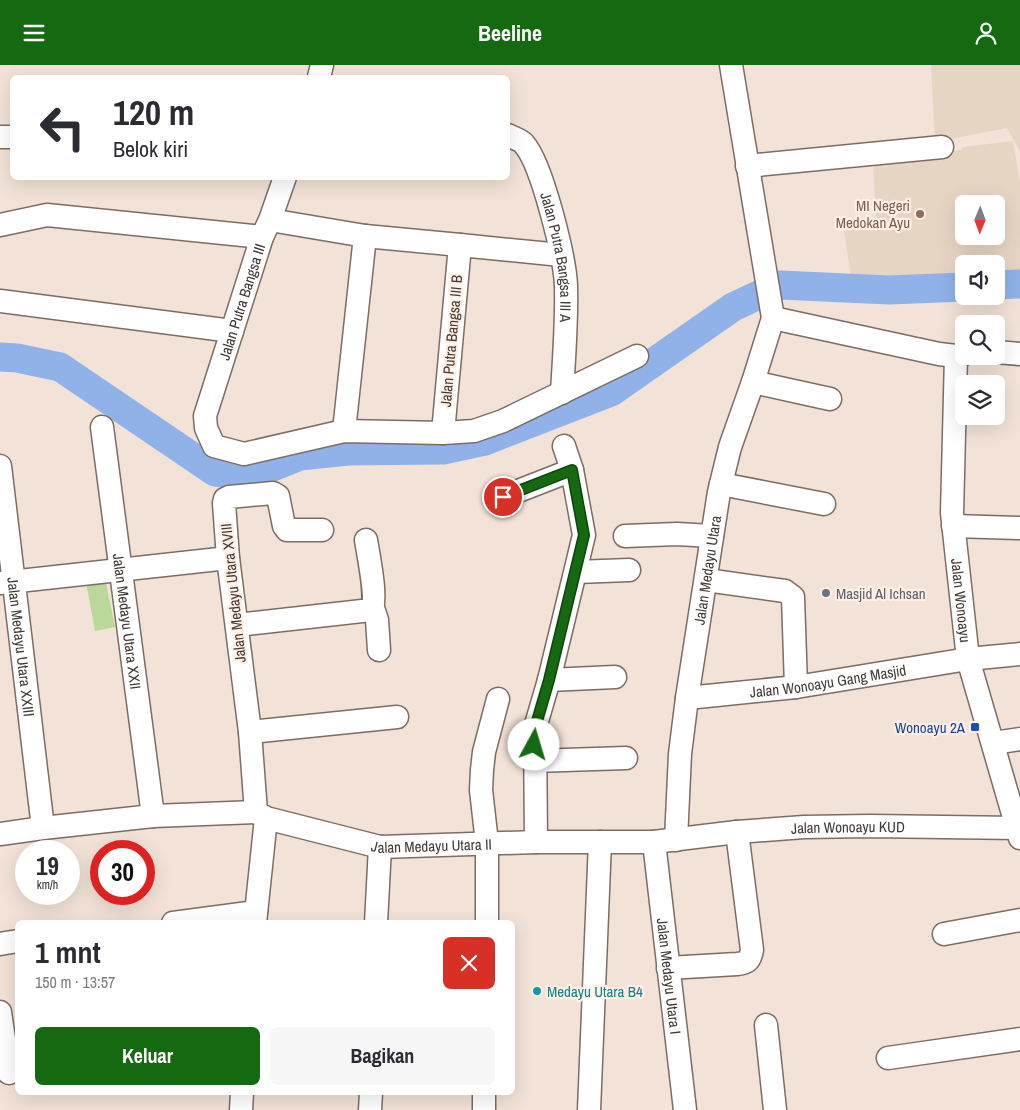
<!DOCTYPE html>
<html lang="id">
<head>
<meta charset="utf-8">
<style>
	body { margin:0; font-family:"Archivo Narrow",sans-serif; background:#f7f7f7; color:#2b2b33; height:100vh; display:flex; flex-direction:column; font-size:19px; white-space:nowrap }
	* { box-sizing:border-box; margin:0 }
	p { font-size:16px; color:#7c7c81 }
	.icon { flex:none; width:28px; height:28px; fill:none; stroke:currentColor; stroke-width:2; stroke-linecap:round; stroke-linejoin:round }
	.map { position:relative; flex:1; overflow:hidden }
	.sheet { position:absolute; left:15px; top:855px; width:500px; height:175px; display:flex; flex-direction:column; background:#fff; border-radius:8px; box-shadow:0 5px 20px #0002 }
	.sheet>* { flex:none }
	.banner { position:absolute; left:10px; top:10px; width:500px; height:105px; border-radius:8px; box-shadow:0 5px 20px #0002; background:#fff; color:#2b2b33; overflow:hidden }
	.needle { width:32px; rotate:181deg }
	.fabs { position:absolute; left:955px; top:130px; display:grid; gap:10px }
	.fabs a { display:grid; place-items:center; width:50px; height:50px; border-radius:8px; background:#fff; box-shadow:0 5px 20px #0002; font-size:25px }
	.speed { position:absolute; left:15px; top:775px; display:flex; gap:10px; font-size:25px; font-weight:700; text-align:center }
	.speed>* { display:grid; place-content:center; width:65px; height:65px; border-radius:50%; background:#fff; box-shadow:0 5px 20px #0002; line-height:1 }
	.speed small { font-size:12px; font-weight:400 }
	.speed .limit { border:8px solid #d22; background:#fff; color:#111 }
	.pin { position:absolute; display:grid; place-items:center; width:42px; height:42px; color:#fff; margin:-21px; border:2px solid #fff; border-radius:50%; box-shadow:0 1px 5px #0007 }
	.me { position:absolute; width:55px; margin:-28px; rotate:6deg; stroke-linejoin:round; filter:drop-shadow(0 0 4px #0008) }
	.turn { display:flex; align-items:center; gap:18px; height:105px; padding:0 20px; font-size:22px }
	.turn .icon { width:65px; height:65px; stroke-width:2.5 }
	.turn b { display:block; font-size:35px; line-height:42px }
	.round { display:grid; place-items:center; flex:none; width:52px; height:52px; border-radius:8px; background:#f7f7f7 }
	.headline { display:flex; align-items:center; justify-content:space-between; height:85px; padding:0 20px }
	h1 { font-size:30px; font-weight:700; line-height:38px }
	.primary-button { display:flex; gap:10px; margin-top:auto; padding:10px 20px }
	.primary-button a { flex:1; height:58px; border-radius:8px; background:#156a11; color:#fff; font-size:20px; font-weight:700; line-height:58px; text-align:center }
	.primary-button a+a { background:#f7f7f7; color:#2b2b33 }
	header { display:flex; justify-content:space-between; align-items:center; height:65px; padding:0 20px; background:#156a11; color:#fff; font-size:22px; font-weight:700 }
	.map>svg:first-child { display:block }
	.education { fill:#e7d5c4; fill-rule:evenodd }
	.green { fill:#bbd799 }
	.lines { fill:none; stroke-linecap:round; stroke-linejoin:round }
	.river { stroke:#90b2e9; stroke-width:29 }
	.minor-casing { stroke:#7b6d64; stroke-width:25 }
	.minor { stroke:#fff; stroke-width:22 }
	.route-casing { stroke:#0e450b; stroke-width:12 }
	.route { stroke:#156a11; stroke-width:9 }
	.education-dot { fill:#8d6e63; stroke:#ffefe5; stroke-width:2 }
	.worship-dot { fill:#6b7280; stroke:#ffefe5; stroke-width:2 }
	.transit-dot { fill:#1a4fb4; stroke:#ffefe5; stroke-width:2 }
	.culture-dot { fill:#0f9aa8; stroke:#ffefe5; stroke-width:2 }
	.labels { text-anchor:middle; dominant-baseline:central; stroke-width:4.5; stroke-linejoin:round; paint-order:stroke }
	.education-label { font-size:15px; fill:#785e54; stroke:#ffefe5; text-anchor:end }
	.street-label { font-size:15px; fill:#403a36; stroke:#ffefe5 }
	.worship-label { font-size:15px; fill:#5b616d; stroke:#ffefe5; text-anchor:start }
	.transit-label { font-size:15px; fill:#164399; stroke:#ffefe5; text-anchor:end }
	.culture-label { font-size:15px; fill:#0d838f; stroke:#ffefe5; text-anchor:start }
</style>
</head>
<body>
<header><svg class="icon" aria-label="menu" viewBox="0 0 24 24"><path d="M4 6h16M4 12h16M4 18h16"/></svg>Beeline<svg class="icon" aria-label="person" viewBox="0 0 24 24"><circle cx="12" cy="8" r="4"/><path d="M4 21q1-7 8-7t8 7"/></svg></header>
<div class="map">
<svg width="1020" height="1045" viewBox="0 0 1020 1045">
	<rect width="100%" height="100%" fill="#f2e2d7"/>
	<g class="education">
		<path d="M931 0H1020V87L1007 63 935 77Z"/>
		<path d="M1013 76 1020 119V213L996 214V199H964V214L852 217 844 166 876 159 873 94 961 85 963 82ZM964 139H996V171H964Z"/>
	</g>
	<path class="green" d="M105 513 115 562 95 566 86 517Z"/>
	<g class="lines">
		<g class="river">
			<path d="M996 220 1020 219"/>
			<path d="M0 292 17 293 60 302 215 407 250 411 300 391 348 386 443 385 485 376 611 327 733 242 780 220 889 225 964 222"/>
		</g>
		<defs>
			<g id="minor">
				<path d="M319 12 322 0"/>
				<path id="s1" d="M508 70C513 73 521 75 524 79 542 99 565 193 566 221 567 256 564 292 562 328"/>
				<path d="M0 72H12"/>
				<path d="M747 101 942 82"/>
				<path id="s2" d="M270 155 365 171 460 180 443 368 344 366 244 389 214 381 206 363 205 351 262 172 270 155 285 112"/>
				<path d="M0 160 47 150 262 172"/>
				<path d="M460 180 561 190"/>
				<path d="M0 236 232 266"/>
				<path d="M773 253 939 289 956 291 964 289"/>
				<path d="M996 287 1020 289"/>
				<path id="s3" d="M956 291 952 448 968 594 1020 773"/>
				<path d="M753 317 830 334"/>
				<path id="s4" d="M102 362 153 751"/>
				<path d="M344 366 365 171"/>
				<path d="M443 368 474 366 503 356 637 291"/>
				<path id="s5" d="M0 401 43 763"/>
				<path d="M721 419 824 439"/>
				<path d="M503 432 572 405"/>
				<path d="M953 461 1020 463"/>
				<path d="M625 471 677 469 712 471"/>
				<path d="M576 507 629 505"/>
				<path d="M706 515 785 526 793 532 796 622"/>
				<path d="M0 518 228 493"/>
				<path d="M373 543 377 555 379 585"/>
				<path d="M237 560 371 545C378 536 368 488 366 475"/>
				<path d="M549 615 615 612"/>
				<path id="s6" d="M687 633 796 622 968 594 1020 589"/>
				<path d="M250 667 397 652"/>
				<path d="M993 678 1020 674"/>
				<path d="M534 696 626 693"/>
				<path id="s7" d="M256 747 266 753 380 782 536 777H654L737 767 804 762 870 761 1018 763"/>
				<path d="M256 747 250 667 228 493 224 438 225 434 229 432 273 428 278 431 284 461 287 465H322"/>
				<path d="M0 769 43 763 153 751 256 747"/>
				<path id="s8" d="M676 775 680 689 687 633 719 427 730 382 753 317 773 253 731 0"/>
				<path d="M536 777 535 663 549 615 584 470 572 405 564 381"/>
				<path id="s9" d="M654 777 685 1045"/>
				<path d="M173 858 256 847"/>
				<path d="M255 858 266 753"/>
				<path d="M376 858 380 782"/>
				<path d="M487 858V778L481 725 482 705 484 687 498 634"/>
				<path d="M944 869 1020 855"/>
				<path d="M0 879 18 876"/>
				<path d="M668 903 737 899C747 898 750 896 752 885L737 767"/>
				<path d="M0 947 9 1008"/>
				<path d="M766 960 775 1045"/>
				<path d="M888 993 1020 974"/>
				<path d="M241 1045 242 1028"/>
				<path d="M370 1045 371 1028"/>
				<path d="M484 1045V1028"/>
				<path d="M589 1045 600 777"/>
			</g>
		</defs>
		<use href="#minor" class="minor-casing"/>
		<use href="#minor" class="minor"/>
	</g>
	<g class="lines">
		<defs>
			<path id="route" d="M503 432 572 405 584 470 549 615 535 663 534 680"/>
		</defs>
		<use href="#route" class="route-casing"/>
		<use href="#route" class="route"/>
	</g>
	<circle class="education-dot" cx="920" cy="149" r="5"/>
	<circle class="worship-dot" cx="826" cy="528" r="5"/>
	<rect class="transit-dot" x="970" y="657" width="10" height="10" rx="2.5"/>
	<circle class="culture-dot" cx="537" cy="926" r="5"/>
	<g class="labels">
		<g class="education-label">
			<text x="910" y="140">MI Negeri<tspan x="910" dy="17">Medokan Ayu</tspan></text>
		</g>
		<g class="street-label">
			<text stroke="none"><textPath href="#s1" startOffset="138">Jalan Putra Bangsa III A</textPath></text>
			<text stroke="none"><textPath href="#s2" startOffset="765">Jalan Putra Bangsa III</textPath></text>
			<text transform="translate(451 276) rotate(-85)">Jalan Putra Bangsa III B</text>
			<text stroke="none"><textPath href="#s8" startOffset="272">Jalan Medayu Utara</textPath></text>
			<text transform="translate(233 528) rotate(-96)">Jalan Medayu Utara XVIII</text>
			<text stroke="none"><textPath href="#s3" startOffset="245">Jalan Wonoayu</textPath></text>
			<text stroke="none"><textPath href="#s4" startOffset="196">Jalan Medayu Utara XXII</textPath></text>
			<text stroke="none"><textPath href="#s5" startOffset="182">Jalan Medayu Utara XXIII</textPath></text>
			<text stroke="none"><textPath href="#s6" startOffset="142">Jalan Wonoayu Gang Masjid</textPath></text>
			<text stroke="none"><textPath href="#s7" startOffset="598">Jalan Wonoayu KUD</textPath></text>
			<text stroke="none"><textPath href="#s7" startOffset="181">Jalan Medayu Utara II</textPath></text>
			<text stroke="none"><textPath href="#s9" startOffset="135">Jalan Medayu Utara I</textPath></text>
		</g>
		<g class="worship-label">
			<text x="836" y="528">Masjid Al Ichsan</text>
		</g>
		<g class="transit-label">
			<text x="965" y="662">Wonoayu 2A</text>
		</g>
		<g class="culture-label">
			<text x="547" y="926">Medayu Utara B4</text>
		</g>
	</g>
</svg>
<div class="fabs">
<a><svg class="needle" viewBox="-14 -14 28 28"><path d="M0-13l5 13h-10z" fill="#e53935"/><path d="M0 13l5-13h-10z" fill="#7c7c81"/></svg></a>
<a><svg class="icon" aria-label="sound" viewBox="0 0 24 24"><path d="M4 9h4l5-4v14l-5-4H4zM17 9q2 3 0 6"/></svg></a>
<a><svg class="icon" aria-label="search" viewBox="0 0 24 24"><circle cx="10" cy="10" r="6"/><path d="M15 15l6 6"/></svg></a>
<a><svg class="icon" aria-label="layers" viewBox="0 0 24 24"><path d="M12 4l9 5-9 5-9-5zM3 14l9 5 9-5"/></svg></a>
</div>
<div class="speed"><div>19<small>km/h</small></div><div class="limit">30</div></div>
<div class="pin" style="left:503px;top:432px;background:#d93025"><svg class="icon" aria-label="arrive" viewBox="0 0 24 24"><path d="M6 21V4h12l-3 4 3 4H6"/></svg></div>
<svg class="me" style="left:534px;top:680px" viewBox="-20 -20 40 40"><circle r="19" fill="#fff"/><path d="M0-13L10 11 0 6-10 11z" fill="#156a11"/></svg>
<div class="banner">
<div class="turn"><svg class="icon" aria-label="left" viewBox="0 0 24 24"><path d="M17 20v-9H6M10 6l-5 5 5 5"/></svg><div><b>120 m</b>Belok kiri</div></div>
</div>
<section class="sheet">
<div class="headline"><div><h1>1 mnt</h1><p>150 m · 13:57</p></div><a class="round" style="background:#d93025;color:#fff"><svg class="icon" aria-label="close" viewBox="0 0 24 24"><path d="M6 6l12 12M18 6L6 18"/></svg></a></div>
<div class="primary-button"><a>Keluar</a><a>Bagikan</a></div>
</section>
</div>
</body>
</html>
